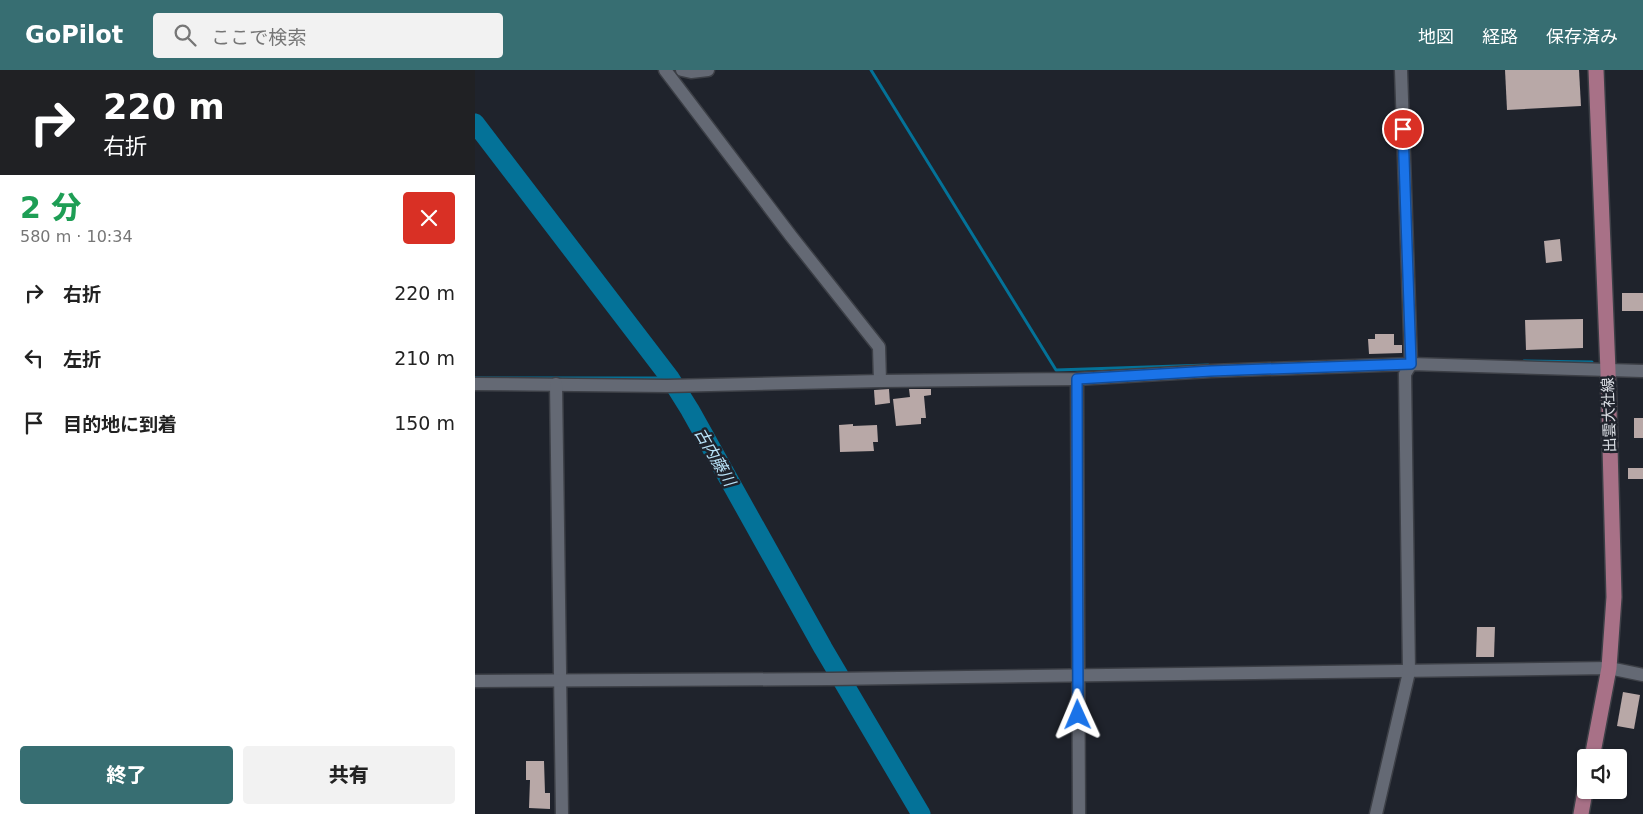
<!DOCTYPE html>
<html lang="ja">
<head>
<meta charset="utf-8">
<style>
	body { margin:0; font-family:"DejaVu Sans","Noto Sans JP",sans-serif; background:#f2f2f2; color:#222; height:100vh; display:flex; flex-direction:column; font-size:19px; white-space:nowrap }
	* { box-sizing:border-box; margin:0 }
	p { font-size:16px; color:#767676 }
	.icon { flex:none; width:28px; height:28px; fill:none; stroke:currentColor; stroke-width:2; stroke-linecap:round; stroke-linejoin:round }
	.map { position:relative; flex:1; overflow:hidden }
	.side { display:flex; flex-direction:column; background:#fff; width:475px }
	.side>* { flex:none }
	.guide { background:#202124; color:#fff; overflow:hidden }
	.buttons { position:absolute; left:1102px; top:679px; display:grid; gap:10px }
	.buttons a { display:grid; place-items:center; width:50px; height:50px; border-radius:5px; background:#fff; box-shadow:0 1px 4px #0004; font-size:25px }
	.pin { position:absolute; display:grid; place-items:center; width:42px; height:42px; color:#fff; margin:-21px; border:2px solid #fff; border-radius:50%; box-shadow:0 1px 5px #0007 }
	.me { position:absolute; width:55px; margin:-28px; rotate:359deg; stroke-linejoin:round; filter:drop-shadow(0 0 4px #0008) }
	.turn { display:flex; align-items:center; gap:18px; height:105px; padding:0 20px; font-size:22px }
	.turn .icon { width:65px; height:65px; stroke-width:2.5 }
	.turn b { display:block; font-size:35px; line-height:42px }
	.round { display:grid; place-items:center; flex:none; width:52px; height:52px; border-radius:5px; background:#f2f2f2 }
	.headline { display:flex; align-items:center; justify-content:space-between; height:85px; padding:0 20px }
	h1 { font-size:30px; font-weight:800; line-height:38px; color:#1e9e55 }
	.cta { display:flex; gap:10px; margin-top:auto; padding:10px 20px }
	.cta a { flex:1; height:58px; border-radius:5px; background:#376e72; color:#fff; font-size:20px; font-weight:800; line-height:58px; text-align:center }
	.cta a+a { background:#f2f2f2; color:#222 }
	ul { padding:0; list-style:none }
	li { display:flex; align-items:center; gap:15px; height:65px; padding:0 20px }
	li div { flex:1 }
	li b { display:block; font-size:19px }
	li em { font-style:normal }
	header { display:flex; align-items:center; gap:30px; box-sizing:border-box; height:70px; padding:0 25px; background:#376e72; color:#fff }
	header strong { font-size:24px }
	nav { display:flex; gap:28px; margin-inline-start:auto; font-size:18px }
	.search { width:350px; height:45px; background:#f2f2f2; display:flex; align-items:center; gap:12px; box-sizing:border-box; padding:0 18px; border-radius:5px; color:#767676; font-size:19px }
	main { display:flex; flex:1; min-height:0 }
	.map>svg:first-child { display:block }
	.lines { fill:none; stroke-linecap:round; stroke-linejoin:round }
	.stream { stroke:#047298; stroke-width:3 }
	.river { stroke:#047298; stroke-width:19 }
	.building { fill:#b8a8a7 }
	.minor-casing { stroke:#3c3f46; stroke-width:15 }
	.major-casing { stroke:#3c3f46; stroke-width:18 }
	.minor { stroke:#646974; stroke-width:12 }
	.major { stroke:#a87187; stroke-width:15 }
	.route-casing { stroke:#114b97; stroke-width:12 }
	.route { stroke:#1a73e8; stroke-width:9 }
	.labels { text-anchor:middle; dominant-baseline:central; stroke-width:5; stroke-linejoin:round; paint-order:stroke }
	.street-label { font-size:15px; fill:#dde0e6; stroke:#1f232c }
	.water-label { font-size:16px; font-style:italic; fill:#b9e3f9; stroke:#1f232c }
</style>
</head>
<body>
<header>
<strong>GoPilot</strong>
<div class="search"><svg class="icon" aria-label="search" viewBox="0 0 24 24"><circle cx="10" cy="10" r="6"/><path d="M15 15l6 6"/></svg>ここで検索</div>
<nav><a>地図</a><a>経路</a><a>保存済み</a></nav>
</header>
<main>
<section class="side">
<div class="guide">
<div class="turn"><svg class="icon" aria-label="right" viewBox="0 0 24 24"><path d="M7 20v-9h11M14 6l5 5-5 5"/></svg><div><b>220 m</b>右折</div></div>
</div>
<div class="headline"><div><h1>2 分</h1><p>580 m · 10:34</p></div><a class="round" style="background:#d93025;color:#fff"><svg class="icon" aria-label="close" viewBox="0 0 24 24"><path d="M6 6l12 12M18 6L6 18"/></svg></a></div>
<ul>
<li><svg class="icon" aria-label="right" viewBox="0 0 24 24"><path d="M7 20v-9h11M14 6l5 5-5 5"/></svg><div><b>右折</b></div><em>220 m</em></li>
<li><svg class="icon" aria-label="left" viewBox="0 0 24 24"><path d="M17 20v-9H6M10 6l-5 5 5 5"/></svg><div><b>左折</b></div><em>210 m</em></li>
<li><svg class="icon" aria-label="arrive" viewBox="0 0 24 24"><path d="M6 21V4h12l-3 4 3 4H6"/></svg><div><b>目的地に到着</b></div><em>150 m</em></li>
</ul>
<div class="cta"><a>終了</a><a>共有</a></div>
</section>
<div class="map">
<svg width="1168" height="744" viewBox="0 0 1168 744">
	<rect width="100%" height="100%" fill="#1f232c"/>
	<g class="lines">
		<g class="stream">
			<path d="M396 0 581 300 733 295"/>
			<path d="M1049 291 1117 292"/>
			<path d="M0 308H195"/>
		</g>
		<path class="river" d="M0 53 195 308 215 340 348 578 446 744"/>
	</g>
	<g class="building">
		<path d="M1030 0H1104L1106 36 1032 40Z"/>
		<path d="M1085 169 1087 191 1071 193 1069 171Z"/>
		<rect x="1147" y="223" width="21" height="18"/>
		<path d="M1108 249V278L1051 280 1050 250Z"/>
		<path d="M900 264H919V275H927V283L894 284 893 269H900Z"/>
		<path d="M414 319 415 333 400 335 399 320Z"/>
		<path d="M434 319H456V325L449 326 451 348H446V354L421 356 418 329 435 327Z"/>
		<rect x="1159" y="348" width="9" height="20"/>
		<path d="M378 354V356L402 355 403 372H398L399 381 365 382 364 355Z"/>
		<rect x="1153" y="398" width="15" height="11"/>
		<path d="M1002 557H1020L1019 587H1001Z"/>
		<path d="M1148 622 1165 625 1159 659 1142 656Z"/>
		<path d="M51 691H69L70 723H75V739L54 738 55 710H51Z"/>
	</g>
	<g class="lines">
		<defs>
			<g id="minor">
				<path d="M190 0 316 166 404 277 405 311"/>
				<path d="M207 0 216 2 233 0"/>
				<path d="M602 309 604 744"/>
				<path d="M0 314 192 316 405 311 602 309 736 301 936 294 1168 301"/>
				<path d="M81 314 87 744"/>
				<path d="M0 611 355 609 1134 598 1168 605"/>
				<path d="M901 744 934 602 930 304 936 294 926 0"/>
			</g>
			<g id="major">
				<path d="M1117 688 1134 598 1139 527 1133 301 1121 0"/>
				<path d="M1106 744 1111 716"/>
			</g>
		</defs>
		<use href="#minor" class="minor-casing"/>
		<use href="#major" class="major-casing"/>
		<use href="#minor" class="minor"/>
		<use href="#major" class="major"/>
	</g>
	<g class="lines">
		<defs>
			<path id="route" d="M603 645 602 309 736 301 936 294 928 59"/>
		</defs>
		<use href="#route" class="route-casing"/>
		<use href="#route" class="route"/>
	</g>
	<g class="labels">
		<g class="street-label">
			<text transform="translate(1134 345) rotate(-92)">出雲大社線</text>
		</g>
		<g class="water-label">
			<text transform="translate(240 387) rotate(60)">古内藤川</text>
		</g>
	</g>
</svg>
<div class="buttons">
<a><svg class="icon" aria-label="sound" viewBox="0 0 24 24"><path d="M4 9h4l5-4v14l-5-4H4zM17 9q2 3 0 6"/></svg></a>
</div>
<div class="pin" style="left:928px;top:59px;background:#d93025"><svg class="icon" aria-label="arrive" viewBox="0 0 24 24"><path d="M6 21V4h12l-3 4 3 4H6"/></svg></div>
<svg class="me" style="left:603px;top:645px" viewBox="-20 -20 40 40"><path d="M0-17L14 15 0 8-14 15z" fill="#1a73e8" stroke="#fff" stroke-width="4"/></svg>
</div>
</main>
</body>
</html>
